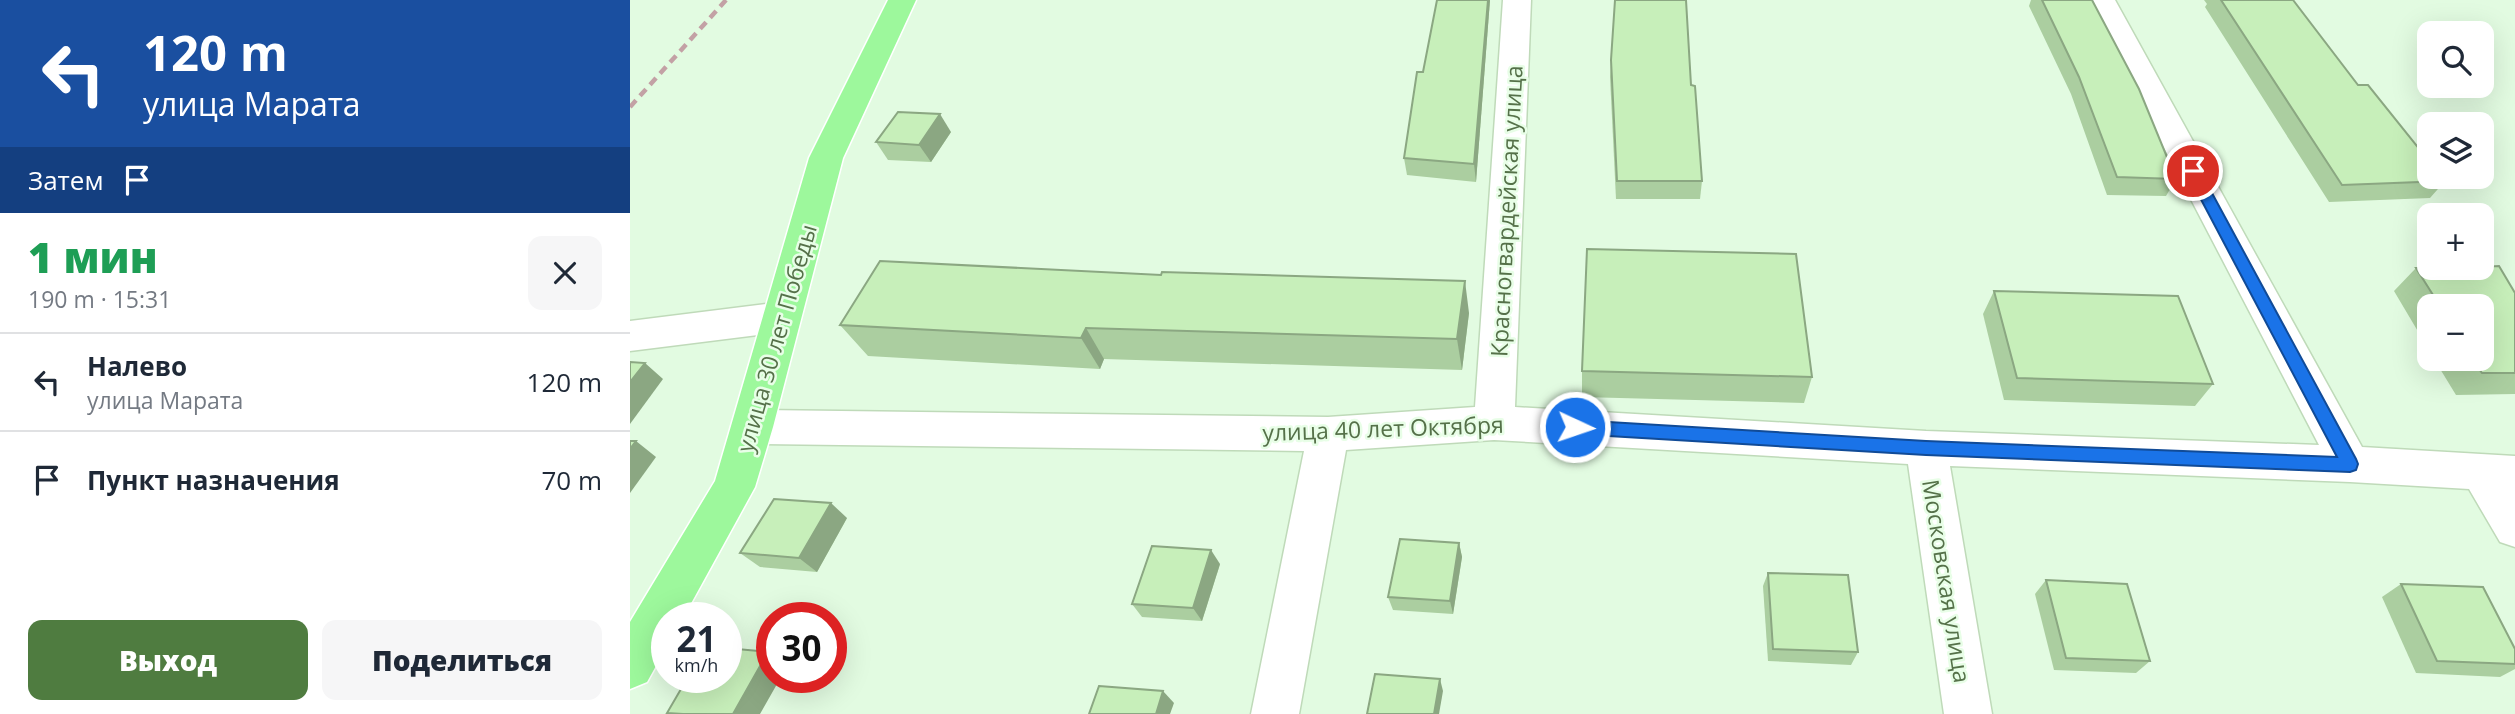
<!DOCTYPE html>
<html lang="ru">
<head>
<meta charset="utf-8">
<style>
	body { margin:0; font-family:"Open Sans",sans-serif; background:#f6f6f7; color:#1f2937; height:100vh; display:flex; flex-direction:column; font-size:26px; white-space:nowrap }
	* { box-sizing:border-box; margin:0 }
	p { font-size:23px; color:#747a83 }
	.icon { flex:none; width:38px; height:38px; fill:none; stroke:currentColor; stroke-width:2; stroke-linecap:round; stroke-linejoin:round }
	.map { position:relative; flex:1; overflow:hidden }
	.drawer { display:flex; flex-direction:column; background:#fff; width:630px }
	.drawer>* { flex:none }
	.top-card { background:#1a4fa0; color:#fff; overflow:hidden }
	.fabs { position:absolute; left:1787px; top:21px; display:grid; gap:14px }
	.fabs a { display:grid; place-items:center; width:77px; height:77px; border-radius:14px; background:#fff; box-shadow:0 7px 28px #0002; font-size:35px }
	.speed { position:absolute; left:21px; top:602px; display:flex; gap:14px; font-size:35px; font-weight:700; text-align:center }
	.speed>* { display:grid; place-content:center; width:91px; height:91px; border-radius:50%; background:#fff; box-shadow:0 7px 28px #0002; line-height:1 }
	.speed small { font-size:18px; font-weight:400 }
	.speed .limit { border:10px solid #d22; background:#fff; color:#111 }
	.pin { position:absolute; display:grid; place-items:center; width:60px; height:60px; color:#fff; margin:-30px; border:4px solid #fff; border-radius:50%; box-shadow:0 2px 7px #0007 }
	.me { position:absolute; width:77px; margin:-38px; rotate:93deg; stroke-linejoin:round; filter:drop-shadow(0 0 5px #0008) }
	.turn { display:flex; align-items:center; gap:24px; height:147px; padding:0 28px; font-size:32px }
	.turn .icon { width:91px; height:91px; stroke-width:2.5 }
	.turn b { display:block; font-size:49px; line-height:60px }
	.then { display:flex; align-items:center; height:66px; padding:0 28px; background:#0003; gap:14px; font-size:26px }
	.round { display:grid; place-items:center; flex:none; width:74px; height:74px; border-radius:14px; background:#f6f6f7 }
	.headline { display:flex; align-items:center; justify-content:space-between; height:119px; padding:0 28px }
	h1 { font-size:42px; font-weight:800; line-height:52px; color:#1e9e55 }
	.action { display:flex; gap:14px; margin-top:auto; padding:14px 28px }
	.action a { flex:1; height:80px; border-radius:14px; background:#4f7c40; color:#fff; font-size:28px; font-weight:800; line-height:80px; text-align:center }
	.action a+a { background:#f6f6f7; color:#1f2937 }
	ul { padding:0; list-style:none }
	li { display:flex; align-items:center; gap:21px; height:98px; padding:0 28px; border-top:2px solid #e0e1e3 }
	li div { flex:1 }
	li b { display:block; font-size:26px }
	li em { font-style:normal }
	main { display:flex; flex:1; min-height:0 }
	.map>svg:first-child { display:block }
	.lines { fill:none; stroke-linecap:round; stroke-linejoin:round }
	.minor-casing { stroke:#bfdab9; stroke-width:3 }
	.major-casing { stroke:#fff; stroke-width:3 }
	.minor { fill:#fff; fill-rule:evenodd }
	.major { fill:#9df89c; fill-rule:evenodd }
	.rail { stroke:#c3a1a5; stroke-width:4.5; stroke-dasharray:9 6; stroke-linecap:butt }
	.wall { fill:#abcea0 }
	.shaded-wall { fill:#8ba782 }
	.building { fill:#c7efba; stroke:#8ba782; stroke-width:2 }
	.route { fill:#1a73e8; stroke:#114b97; stroke-width:2 }
	.labels { text-anchor:middle; dominant-baseline:central; stroke-width:5; stroke-linejoin:round; paint-order:stroke }
	.street-label { font-size:23px; fill:#557149; stroke:#e8fee7 }
</style>
</head>
<body>
<main>
<section class="drawer">
<div class="top-card">
<div class="turn"><svg class="icon" aria-label="left" viewBox="0 0 24 24"><path d="M17 20v-9H6M10 6l-5 5 5 5"/></svg><div><b>120 m</b>улица Марата</div></div>
<div class="then">Затем<svg class="icon" aria-label="arrive" viewBox="0 0 24 24"><path d="M6 21V4h12l-3 4 3 4H6"/></svg></div>
</div>
<div class="headline"><div><h1>1 мин</h1><p>190 m · 15:31</p></div><a class="round"><svg class="icon" aria-label="close" viewBox="0 0 24 24"><path d="M6 6l12 12M18 6L6 18"/></svg></a></div>
<ul>
<li><svg class="icon" aria-label="left" viewBox="0 0 24 24"><path d="M17 20v-9H6M10 6l-5 5 5 5"/></svg><div><b>Налево</b><p>улица Марата</p></div><em>120 m</em></li>
<li><svg class="icon" aria-label="arrive" viewBox="0 0 24 24"><path d="M6 21V4h12l-3 4 3 4H6"/></svg><div><b>Пункт назначения</b></div><em>70 m</em></li>
</ul>
<div class="action"><a>Выход</a><a>Поделиться</a></div>
</section>
<div class="map">
<svg width="1885" height="714" viewBox="0 0 1885 714">
	<rect width="100%" height="100%" fill="#e2fbe1"/>
	<g class="lines">
		<defs>
			<g id="minor">
				<path d="M873 0H901L885 407 1296 431 1689 445 1457 0H1485L1732 447 1885 456V547L1870 542 1839 489 1720 482 1320 466 1362 714H1314L1278 464 864 440 716 450 669 714H621L674 451 123 444 109 439 103 427 109 415 123 410 698 417 845 407Z"/>
				<path d="M152 302 165 307 171 317 165 327 152 332 0 351V321Z"/>
			</g>
			<path id="major" d="M258 0H286L213 158 143 427 125 487 53 618H37V646L17 682 0 689V622L85 481 179 158Z"/>
		</defs>
		<use href="#minor" class="minor-casing"/>
		<use href="#major" class="major-casing"/>
		<use href="#minor" class="minor"/>
		<use href="#major" class="major"/>
		<path class="rail" d="M0 107 96 0"/>
	</g>
	<g class="wall">
		<path d="M860 0 846 182 777 175 774 158 793 72Z"/>
		<path d="M1401 0H1462L1546 179 1536 196 1477 195 1441 94 1399 6Z"/>
		<path d="M1574 0H1663L1728 85 1815 181 1800 198 1699 202 1575 7 1577 4Z"/>
		<path d="M981 60 1061 85 1072 181 1070 199H986L980 77Z"/>
		<path d="M321 132 301 162 258 160 246 142Z"/>
		<path d="M1786 268 1885 293V394L1826 395 1804 359H1852V306H1799V350L1764 291Z"/>
		<path d="M1364 291 1583 384 1565 406 1374 400 1353 314Z"/>
		<path d="M839 313 832 370 474 359 470 369 238 356 210 325Z"/>
		<path d="M952 371 1182 377 1174 403 952 397Z"/>
		<path d="M217 518 187 572 130 567 110 553Z"/>
		<path d="M829 543 832 557 823 614 763 610 758 597Z"/>
		<path d="M590 564 572 621 512 617 502 604Z"/>
		<path d="M1138 573 1228 652 1221 665 1138 661 1133 586Z"/>
		<path d="M1416 580 1520 661 1506 673 1424 670 1405 594Z"/>
		<path d="M1771 584 1885 649V669L1870 677 1786 673 1752 597Z"/>
	</g>
	<g class="shaded-wall">
		<path d="M858 0H860L846 182 844 164Z"/>
		<path d="M310 114 321 132 301 162 289 145Z"/>
		<path d="M835 281 839 313 832 370 827 339Z"/>
		<path d="M456 328 474 359 470 369 451 338Z"/>
		<path d="M15 363 33 379 0 424V382Z"/>
		<path d="M6 441 26 457 0 493V449Z"/>
		<path d="M201 503 217 518 187 572 169 558Z"/>
		<path d="M829 543 832 557 823 614 820 601Z"/>
		<path d="M581 550 590 564 572 621 563 608Z"/>
		<path d="M138 652 142 654V677H151L130 714H103Z"/>
		<path d="M810 679 813 691 809 714H804Z"/>
		<path d="M533 691 544 703 540 714H526Z"/>
	</g>
	<g class="building">
		<path d="M807 0H858L844 164 774 158 787 72H793Z"/>
		<path d="M985 0H1056L1061 85 1065 86 1072 181H987L981 60Z"/>
		<path d="M1412 0H1462L1509 89 1546 179 1487 177 1449 77Z"/>
		<path d="M1591 0H1663L1728 85H1738L1799 161V177H1812L1815 181 1712 185Z"/>
		<path d="M268 112 310 114 289 145 246 142Z"/>
		<path d="M957 249 1166 254 1182 377 952 371Z"/>
		<path d="M250 261 531 275 532 272 835 281 827 339 456 328 451 338 210 325Z"/>
		<path d="M1869 266 1885 293V373H1852L1842 359H1852V306H1810L1786 268H1852V267Z"/>
		<path d="M1364 291 1548 296 1583 384 1387 378Z"/>
		<path d="M0 362 15 363 0 382Z"/>
		<path d="M0 441H6L0 449Z"/>
		<path d="M144 499 201 503 169 558 110 553Z"/>
		<path d="M770 539 829 543 820 601 758 597Z"/>
		<path d="M522 546 581 550 563 608 502 604Z"/>
		<path d="M1138 573 1218 575 1228 652 1143 649Z"/>
		<path d="M1416 580 1497 584 1520 661 1436 658Z"/>
		<path d="M1771 584 1853 587 1885 649V664L1807 661Z"/>
		<path d="M96 648 138 652 103 714H53L37 713 58 677H96Z"/>
		<path d="M745 674 810 679 804 714H737Z"/>
		<path d="M469 686 533 691 526 714H459Z"/>
	</g>
	<path class="route" d="M1563 166 1570 171 1726 459 1728 464 1726 470 1720 472 1296 455 945 434 939 432 937 427 939 422 945 420 1296 441 1707 457 1556 171Z"/>
	<g class="labels">
		<g class="street-label">
			<text transform="translate(876 211) rotate(-87)">Красногвардейская улица</text>
			<text transform="translate(146 338) rotate(-74)">улица 30 лет Победы</text>
			<text transform="translate(753 428) rotate(-2)">улица 40 лет Октября</text>
			<text transform="translate(1317 581) rotate(81)">Московская улица</text>
		</g>
	</g>
</svg>
<div class="fabs">
<a><svg class="icon" aria-label="search" viewBox="0 0 24 24"><circle cx="10" cy="10" r="6"/><path d="M15 15l6 6"/></svg></a>
<a><svg class="icon" aria-label="layers" viewBox="0 0 24 24"><path d="M12 4l9 5-9 5-9-5zM3 14l9 5 9-5"/></svg></a>
<a>+</a>
<a>−</a>
</div>
<div class="speed"><div>21<small>km/h</small></div><div class="limit">30</div></div>
<div class="pin" style="left:1563px;top:171px;background:#d93025"><svg class="icon" aria-label="arrive" viewBox="0 0 24 24"><path d="M6 21V4h12l-3 4 3 4H6"/></svg></div>
<svg class="me" style="left:945px;top:427px" viewBox="-20 -20 40 40"><circle r="17" fill="#1a73e8" stroke="#fff" stroke-width="3"/><path d="M0-11L8 9 0 5-8 9z" fill="#fff"/></svg>
</div>
</main>
</body>
</html>
